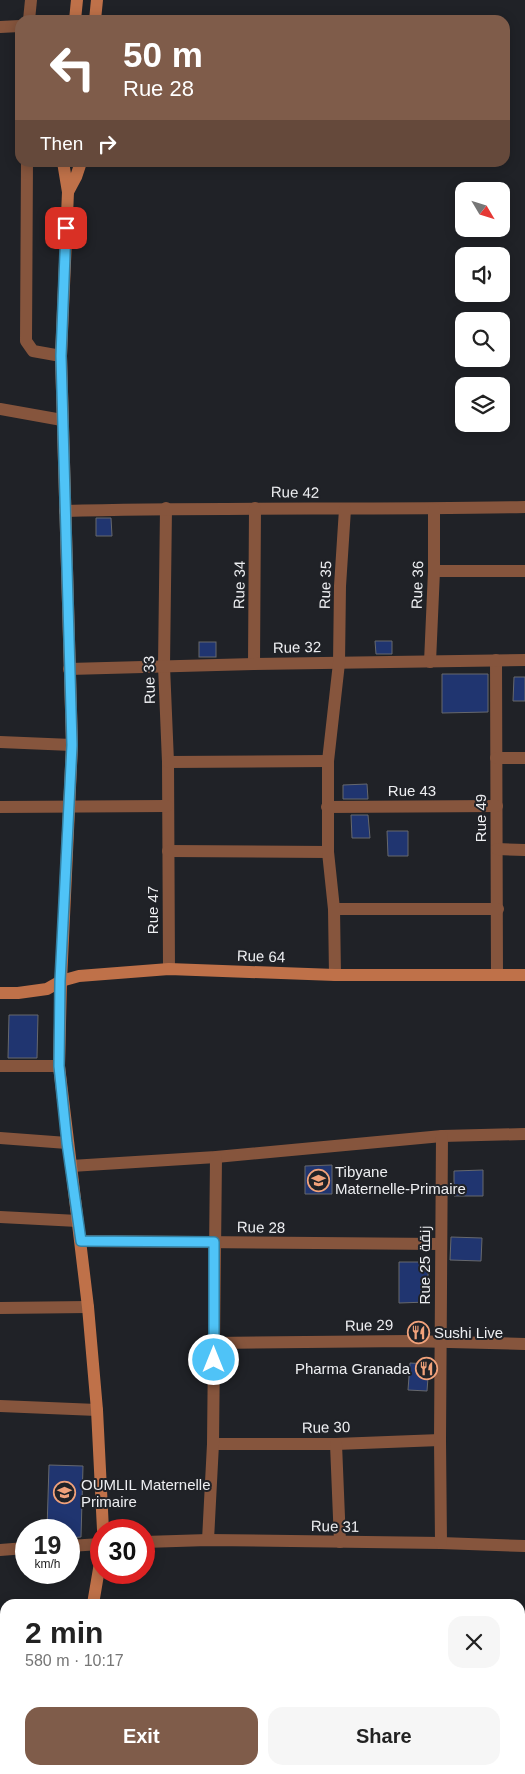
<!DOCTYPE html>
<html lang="en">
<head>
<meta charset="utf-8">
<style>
	body { margin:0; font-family:Helvetica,Cairo,sans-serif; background:#f6f6f6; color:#222; height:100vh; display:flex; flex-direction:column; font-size:19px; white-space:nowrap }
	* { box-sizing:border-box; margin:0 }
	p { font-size:16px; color:#767676 }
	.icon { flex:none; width:28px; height:28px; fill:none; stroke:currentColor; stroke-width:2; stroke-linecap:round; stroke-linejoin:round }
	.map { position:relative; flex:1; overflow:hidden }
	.sheet { position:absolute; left:0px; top:1599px; width:525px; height:176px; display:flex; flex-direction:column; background:#fff; border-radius:15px 15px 0 0; box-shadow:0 2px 12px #0003 }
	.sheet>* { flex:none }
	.guide { position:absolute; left:15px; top:15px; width:495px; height:152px; border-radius:15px; box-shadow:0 2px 12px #0003; background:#7f5c4a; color:#fff; overflow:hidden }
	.needle { width:32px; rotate:128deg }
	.buttons { position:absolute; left:455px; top:182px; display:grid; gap:10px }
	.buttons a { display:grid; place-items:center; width:55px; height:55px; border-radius:10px; background:#fff; box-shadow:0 2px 12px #0003; font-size:25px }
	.speed { position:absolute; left:15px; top:1519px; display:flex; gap:10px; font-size:25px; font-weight:700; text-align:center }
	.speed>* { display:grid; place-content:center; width:65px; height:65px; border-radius:50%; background:#fff; box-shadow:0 2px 12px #0003; line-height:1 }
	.speed small { font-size:12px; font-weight:400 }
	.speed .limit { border:8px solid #d22; background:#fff; color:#111 }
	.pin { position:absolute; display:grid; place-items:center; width:42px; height:42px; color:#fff; margin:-21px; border-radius:10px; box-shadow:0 2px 8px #0006 }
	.me { position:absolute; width:55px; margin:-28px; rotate:0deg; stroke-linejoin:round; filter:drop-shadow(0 0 4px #0008) }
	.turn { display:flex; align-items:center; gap:18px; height:105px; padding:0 25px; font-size:22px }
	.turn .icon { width:65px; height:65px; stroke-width:2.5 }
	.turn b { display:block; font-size:35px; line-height:42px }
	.then { display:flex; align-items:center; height:48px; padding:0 25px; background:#0003; gap:10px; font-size:19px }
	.round { display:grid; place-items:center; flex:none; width:52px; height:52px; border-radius:15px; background:#f6f6f6 }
	.overview { display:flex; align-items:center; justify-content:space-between; height:85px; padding:0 25px }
	h1 { font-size:30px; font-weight:800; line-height:38px }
	.primary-button { display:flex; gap:10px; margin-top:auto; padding:10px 25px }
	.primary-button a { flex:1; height:58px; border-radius:15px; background:#7f5c4a; color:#fff; font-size:20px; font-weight:800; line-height:58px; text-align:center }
	.primary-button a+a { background:#f6f6f6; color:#222 }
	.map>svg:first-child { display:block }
	.building { fill:#203570; stroke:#66686d }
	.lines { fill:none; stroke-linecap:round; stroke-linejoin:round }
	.street { stroke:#86553d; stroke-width:12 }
	.secondary { stroke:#bf7149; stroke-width:12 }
	.route-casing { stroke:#337fa1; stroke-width:12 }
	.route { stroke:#4fc3f7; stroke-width:9 }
	.labels { text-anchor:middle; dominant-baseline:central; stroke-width:4; stroke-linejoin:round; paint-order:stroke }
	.street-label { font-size:15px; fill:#edeef1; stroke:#202227 }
	.poi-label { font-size:15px; fill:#edeef1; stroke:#202227; text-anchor:start }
</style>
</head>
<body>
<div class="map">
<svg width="525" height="1774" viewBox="0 0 525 1774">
	<rect width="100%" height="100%" fill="#202227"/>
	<g class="building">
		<path d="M96 518H111L112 536H96Z"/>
		<path d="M375 641H392V654H376Z"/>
		<rect x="199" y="642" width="17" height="15"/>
		<path d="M442 674H488V712L442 713Z"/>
		<path d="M514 677H525V701H513Z"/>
		<path d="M367 784 368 799H343V785Z"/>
		<path d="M351 815H368L370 838H352Z"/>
		<path d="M387 831H408V856H388Z"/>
		<path d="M9 1015H38L37 1058H8Z"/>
		<path d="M332 1165V1194H305V1166Z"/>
		<path d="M483 1170V1196H454V1171Z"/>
		<path d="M451 1237 482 1238 481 1261 450 1260Z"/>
		<path d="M399 1262H428V1302L399 1303Z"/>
		<path d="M410 1363 429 1364 427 1391 408 1390Z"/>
		<path d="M49 1465 83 1466 81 1537 69 1538V1530H47Z"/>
	</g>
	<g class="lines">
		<g class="street">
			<path d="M29 20 31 0"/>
			<path d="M0 27 20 26"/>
			<path d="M27 162 26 341 33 351 61 356"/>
			<path d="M0 409 62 420"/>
			<path d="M166 508 164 666 168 762 169 969"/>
			<path d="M65 511C218 507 372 510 525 507"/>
			<path d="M434 571H525"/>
			<path d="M496 660 497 975"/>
			<path d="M430 662 434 571V509"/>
			<path d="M254 664 255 508"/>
			<path d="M69 669 254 664 525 660"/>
			<path d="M0 742 72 745"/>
			<path d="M496 758H525"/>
			<path d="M168 762 328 761"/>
			<path d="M0 807 167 806"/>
			<path d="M327 807 497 806"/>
			<path d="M497 849 525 850"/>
			<path d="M168 851 328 852"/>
			<path d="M334 909H498"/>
			<path d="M335 975 334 909 328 852V761L339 663 340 586 345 509"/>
			<path d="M0 1066H59"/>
			<path d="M0 1138 67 1143"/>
			<path d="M71 1166 216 1157 442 1136 525 1134"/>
			<path d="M0 1217 78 1221"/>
			<path d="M81 1241 440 1244"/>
			<path d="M0 1308 88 1307"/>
			<path d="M214 1343 409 1341 525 1344"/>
			<path d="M0 1406 97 1410"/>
			<path d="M213 1444H336L440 1440"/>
			<path d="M336 1444 340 1542"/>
			<path d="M208 1540 213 1444 216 1157"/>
			<path d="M144 1542 208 1540 441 1543 525 1546"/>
			<path d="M441 1543 440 1440 442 1136"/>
			<path d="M69 1546 101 1544"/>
			<path d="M0 1550 26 1548"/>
			<path d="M0 1718 5 1717"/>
		</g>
		<g class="secondary">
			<path d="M75 20 77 0"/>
			<path d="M95 20 97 0"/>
			<path d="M63 162 68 192 61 356 72 745 61 981 59 1066 88 1307 97 1410 103 1530"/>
			<path d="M68 192 76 177 81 162"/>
			<path d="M0 993H18L47 989 61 981 79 976 169 969 335 975H525"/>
			<path d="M93 1604 101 1557"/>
			<path d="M69 1774 70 1770"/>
		</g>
	</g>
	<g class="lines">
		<defs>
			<path id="route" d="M66 228 61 356 72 745 60 981 59 1066 67 1143 81 1241 214 1242V1360"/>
		</defs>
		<use href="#route" class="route-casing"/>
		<use href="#route" class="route"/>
	</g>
	<defs>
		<symbol id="school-ring" viewBox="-11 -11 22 22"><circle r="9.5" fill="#202227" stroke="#f1a27b" stroke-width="1.5"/><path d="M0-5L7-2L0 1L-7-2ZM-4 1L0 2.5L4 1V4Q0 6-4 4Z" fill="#f1a27b"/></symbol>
		<symbol id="restaurant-ring" viewBox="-11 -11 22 22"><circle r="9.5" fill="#202227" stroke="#f1a27b" stroke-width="1.5"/><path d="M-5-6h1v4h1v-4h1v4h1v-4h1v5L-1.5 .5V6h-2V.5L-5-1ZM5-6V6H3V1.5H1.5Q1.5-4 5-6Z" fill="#f1a27b"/></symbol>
	</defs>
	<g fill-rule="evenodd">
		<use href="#school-ring" x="306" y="1168" width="25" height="25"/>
		<use href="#restaurant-ring" x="406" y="1320" width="25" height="25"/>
		<use href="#restaurant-ring" x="414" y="1356" width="25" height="25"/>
		<use href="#school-ring" x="52" y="1480" width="25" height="25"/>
	</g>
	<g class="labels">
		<g class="street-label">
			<text transform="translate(295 492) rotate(1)">Rue 42</text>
			<text transform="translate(239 585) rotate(-89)">Rue 34</text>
			<text transform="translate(325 585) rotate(-88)">Rue 35</text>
			<text transform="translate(417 585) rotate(-88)">Rue 36</text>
			<text transform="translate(297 647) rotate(-1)">Rue 32</text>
			<text transform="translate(149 680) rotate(-91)">Rue 33</text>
			<text x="412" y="790">Rue 43</text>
			<text transform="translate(480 818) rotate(-90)">Rue 49</text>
			<text transform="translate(152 910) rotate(-90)">Rue 47</text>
			<text transform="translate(261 956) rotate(2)">Rue 64</text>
			<text transform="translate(261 1227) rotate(1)">Rue 28</text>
			<text transform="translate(424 1265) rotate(-90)">Rue 25 زنقة</text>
			<text transform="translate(369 1325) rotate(-1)">Rue 29</text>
			<text transform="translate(326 1427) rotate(-1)">Rue 30</text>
			<text transform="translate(335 1526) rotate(1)">Rue 31</text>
		</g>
		<g class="poi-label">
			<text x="335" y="1171">Tibyane<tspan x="335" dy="17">Maternelle-Primaire</tspan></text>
			<text x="434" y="1332">Sushi Live</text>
			<text x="410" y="1368" text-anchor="end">Pharma Granada</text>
			<text x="81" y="1484">OUMLIL Maternelle<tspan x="81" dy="17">Primaire</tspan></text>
		</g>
	</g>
</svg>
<div class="buttons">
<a><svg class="needle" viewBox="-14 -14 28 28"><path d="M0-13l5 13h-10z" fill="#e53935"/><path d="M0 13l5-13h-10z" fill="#767676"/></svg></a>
<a><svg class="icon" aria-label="sound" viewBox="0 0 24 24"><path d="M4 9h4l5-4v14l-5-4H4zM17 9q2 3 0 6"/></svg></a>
<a><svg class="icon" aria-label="search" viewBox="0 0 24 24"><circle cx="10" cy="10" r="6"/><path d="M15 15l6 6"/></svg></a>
<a><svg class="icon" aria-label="layers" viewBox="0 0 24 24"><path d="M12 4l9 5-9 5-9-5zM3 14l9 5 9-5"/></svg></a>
</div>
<div class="speed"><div>19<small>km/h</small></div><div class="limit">30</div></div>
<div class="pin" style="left:66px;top:228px;background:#d93025"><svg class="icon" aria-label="arrive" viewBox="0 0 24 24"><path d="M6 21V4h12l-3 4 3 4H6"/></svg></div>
<svg class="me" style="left:214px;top:1360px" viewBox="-20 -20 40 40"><circle r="17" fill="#4fc3f7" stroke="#fff" stroke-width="3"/><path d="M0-11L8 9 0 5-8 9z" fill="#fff"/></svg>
<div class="guide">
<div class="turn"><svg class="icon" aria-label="left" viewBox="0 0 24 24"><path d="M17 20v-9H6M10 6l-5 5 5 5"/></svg><div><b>50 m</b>Rue 28</div></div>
<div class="then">Then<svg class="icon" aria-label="right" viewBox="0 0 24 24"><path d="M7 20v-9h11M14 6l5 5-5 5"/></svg></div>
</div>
<section class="sheet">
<div class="overview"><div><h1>2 min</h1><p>580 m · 10:17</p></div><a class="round"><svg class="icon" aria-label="close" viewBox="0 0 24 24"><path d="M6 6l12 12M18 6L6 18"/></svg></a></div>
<div class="primary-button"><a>Exit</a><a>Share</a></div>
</section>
</div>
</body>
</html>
